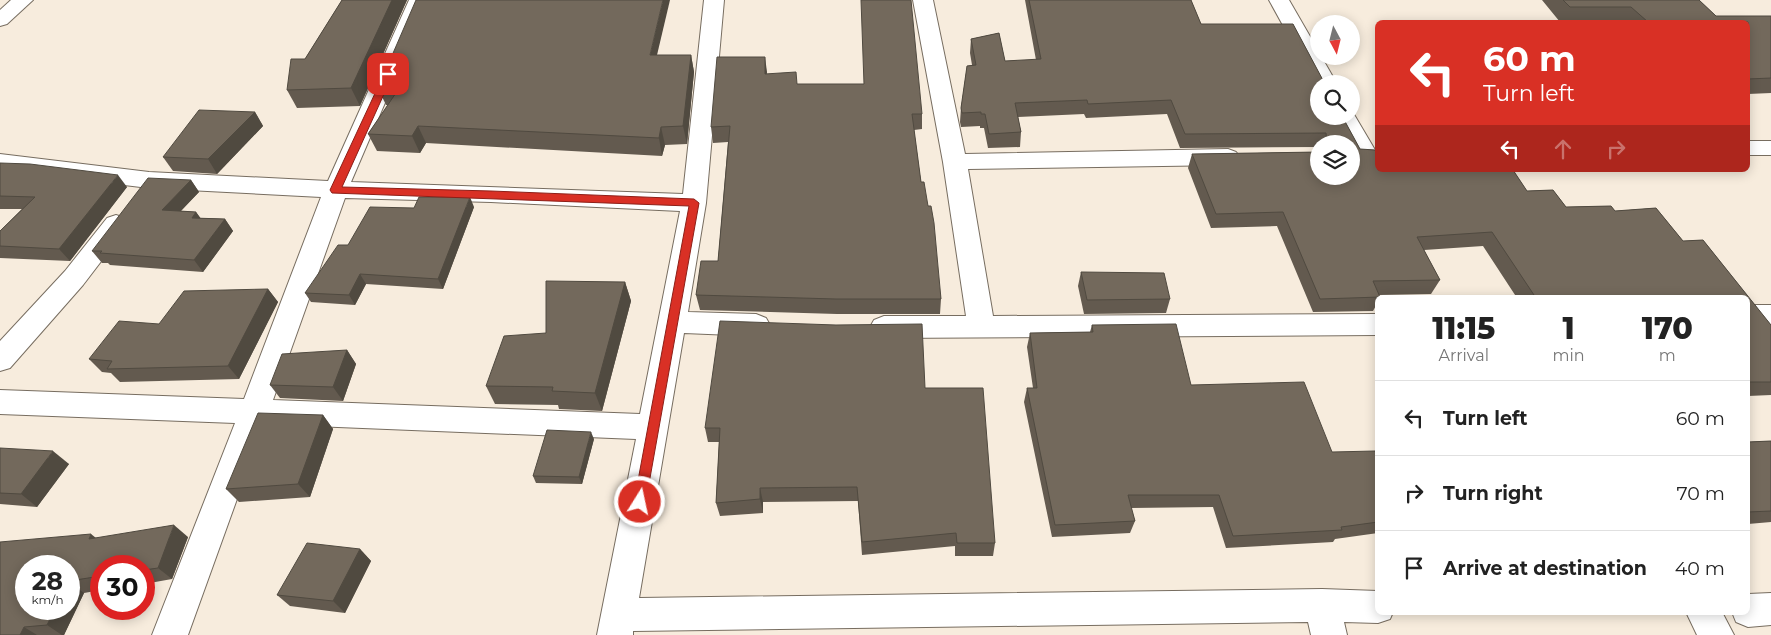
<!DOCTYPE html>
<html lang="en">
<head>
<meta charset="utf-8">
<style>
	body { margin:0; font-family:Montserrat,sans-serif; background:#f6f6f6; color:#222; height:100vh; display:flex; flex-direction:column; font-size:19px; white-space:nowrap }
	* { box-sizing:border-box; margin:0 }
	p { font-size:16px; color:#767676 }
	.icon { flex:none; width:28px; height:28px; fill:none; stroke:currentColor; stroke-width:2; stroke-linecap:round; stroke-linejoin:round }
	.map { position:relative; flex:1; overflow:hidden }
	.side { position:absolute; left:1375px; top:295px; width:375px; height:320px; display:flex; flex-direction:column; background:#fff; border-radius:8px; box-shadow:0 2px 12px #0003 }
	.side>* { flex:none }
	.banner { position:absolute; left:1375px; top:20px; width:375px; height:152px; border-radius:8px; box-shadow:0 2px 12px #0003; background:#d93025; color:#fff; overflow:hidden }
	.needle { width:32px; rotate:173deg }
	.controls { position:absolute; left:1310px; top:15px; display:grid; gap:10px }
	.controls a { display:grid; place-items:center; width:50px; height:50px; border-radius:50%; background:#fff; box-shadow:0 2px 12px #0003; font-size:25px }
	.speed { position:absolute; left:15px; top:555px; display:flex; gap:10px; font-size:25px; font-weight:700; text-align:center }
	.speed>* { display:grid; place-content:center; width:65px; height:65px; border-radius:50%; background:#fff; box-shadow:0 2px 12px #0003; line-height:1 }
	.speed small { font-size:12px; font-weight:400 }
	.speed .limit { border:8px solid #d22; background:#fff; color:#111 }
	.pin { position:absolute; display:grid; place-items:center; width:42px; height:42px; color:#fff; margin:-21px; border-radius:10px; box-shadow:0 2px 8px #0006 }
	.me { position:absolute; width:55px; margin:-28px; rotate:10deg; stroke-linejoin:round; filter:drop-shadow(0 0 4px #0008) }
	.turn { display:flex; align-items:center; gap:18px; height:105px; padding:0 25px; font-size:22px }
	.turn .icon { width:65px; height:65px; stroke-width:2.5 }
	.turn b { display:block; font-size:35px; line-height:42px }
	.lanes { display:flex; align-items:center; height:48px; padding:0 25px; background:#0003; justify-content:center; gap:25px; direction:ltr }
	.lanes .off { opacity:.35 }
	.eta { display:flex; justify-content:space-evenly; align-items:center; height:85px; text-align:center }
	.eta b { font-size:30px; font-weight:800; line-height:35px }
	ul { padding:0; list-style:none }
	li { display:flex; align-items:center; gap:15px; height:75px; padding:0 25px; border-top:1px solid #e0e0e0 }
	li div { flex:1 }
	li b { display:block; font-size:19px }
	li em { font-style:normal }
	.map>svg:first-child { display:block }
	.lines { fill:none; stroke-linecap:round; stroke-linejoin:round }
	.minor-casing { stroke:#776d60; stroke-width:2 }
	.minor { fill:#fff; fill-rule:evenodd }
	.wall { fill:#635a4f; fill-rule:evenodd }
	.shaded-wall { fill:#504a40 }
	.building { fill:#73695c; stroke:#504a40 }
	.route { fill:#d93025; stroke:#8d1f18 }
</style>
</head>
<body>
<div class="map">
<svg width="1771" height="635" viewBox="0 0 1771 635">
	<rect width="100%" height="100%" fill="#f7ecdd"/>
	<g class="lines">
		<defs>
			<g id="minor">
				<path d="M11 0H33L7 24 0 26V10Z"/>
				<path d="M409 0H429L351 182 683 194 704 0H724L706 203 688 312 756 314 766 318 770 325 766 332 756 336 684 333 639 598 1322 589 1378 591V612H1393L1390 619 1378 623 1344 622 1347 635H1311L1308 622 633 631V635H597L636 439 264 424 188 635H152L235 423 0 414V390L244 399 321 197 149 188 0 170V154L149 172 328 181ZM345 198 491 202 680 211 640 414 273 400Z"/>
				<path d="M913 0H933L965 154 1228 149 1236 152 1240 157 1236 162 1228 165 968 169 993 316 1378 314V335L884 338 874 334 870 327 874 320 884 316H966L943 162Z"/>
				<path d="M1269 0H1289L1319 52V56H1321L1337 84H1319L1318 89Z"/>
				<path d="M1352 111 1378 155 1374 160 1366 163 1358 160 1351 150V144H1348L1333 116H1351Z"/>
				<rect x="1748" y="141" width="23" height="14"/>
				<path d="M116 215 125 218 129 224 125 230 83 285 10 368 0 371V341L65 271 107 218Z"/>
				<rect x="1748" y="305" width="23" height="20"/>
				<path d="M1771 593V625L1748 627 1736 622 1732 612H1748V594Z"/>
				<path d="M1686 612H1722L1734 635H1697Z"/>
			</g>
		</defs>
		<use href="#minor" class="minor-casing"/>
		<use href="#minor" class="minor"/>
	</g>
	<g class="wall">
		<path d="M342 0H407L360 106 297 108 287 90 305 59Z"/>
		<path d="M1025 0H1191L1201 24H1293L1325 84H1319V116H1342L1360 149 1375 150 1378 155V170H1513L1527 191 1553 190 1566 207 1611 206 1615 211 1656 208 1683 241 1703 240 1771 325V395L1748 396V298H1517L1483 246 1424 250 1440 280 1431 294 1379 295 1380 297 1378 298V302L1373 311 1313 312 1277 226 1211 228 1188 168 1192 154 1319 152V176H1351V144H1319V147L1180 148 1167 114 1086 118 1084 114 1018 117 1021 132 1020 147 988 148 984 128H980V126L961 127 960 122 961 108 967 66 972 65 970 53 971 39 999 33 1005 61 1036 60Z"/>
		<path d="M1542 0H1699L1716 16H1771V93L1748 94V22H1560Z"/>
		<path d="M657 55H691L694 72 687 144 665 145 662 156 426 143 420 153 377 151 368 134 388 105H386L378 88Z"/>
		<path d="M767 74 797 84 922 114V129L914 130 921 182 941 299 940 314H837L700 310 696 295 718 261 728 142 713 143 711 127Z"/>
		<path d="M255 112 263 126 217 174 173 171 163 157Z"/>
		<path d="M0 163 127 187 70 261 0 258V231L22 209H0Z"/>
		<path d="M191 180 199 192 181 211 196 212 200 218 225 219 233 231 203 272 110 265 108 263H102L92 251Z"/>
		<path d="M474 207 443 289 366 284 355 305 311 302 305 293 348 245 414 208Z"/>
		<path d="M1081 272 1170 299 1166 313 1084 314 1078 286Z"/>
		<path d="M625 282 631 301 602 411 559 409 558 405 495 404 486 386 546 333Z"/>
		<path d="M268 289 278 302 239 379 120 382 111 373 102 372 89 359 159 324Z"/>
		<path d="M1092 325 1191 385 1332 452 1378 457V533L1335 539 1333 542 1226 548 1213 507 1131 508 1135 521 1130 533 1052 537 1024 402 1027 388H1033L1027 347 1030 333 1090 332Z"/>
		<path d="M347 350 356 364 343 401 280 398 270 385Z"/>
		<path d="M925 388 995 543 993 556H955V546L862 555 858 501 763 502V513L720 516 716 503 719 442H708L705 428Z"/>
		<path d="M323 415 333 429 310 497 239 502 226 489Z"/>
		<path d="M594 439 582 484 536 483 533 476Z"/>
		<path d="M1771 441V522L1748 524V442Z"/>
		<path d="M0 448 69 464 37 507 0 504Z"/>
		<path d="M188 537 172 579 144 584V566H101V590L84 593 64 635H0L96 538ZM69 566V609H26Z"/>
		<path d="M360 549 371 561 345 613 290 606 277 595Z"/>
	</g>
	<g class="shaded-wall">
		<path d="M392 0H407L360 106 351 88Z"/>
		<path d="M663 0H670L653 72 650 55Z"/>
		<path d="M691 55 694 72 687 144 683 126Z"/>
		<path d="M765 57 767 72 766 89 765 74Z"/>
		<path d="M255 112 263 126 217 174 208 159Z"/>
		<path d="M418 126 426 143 420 153 412 136Z"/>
		<path d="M661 127 665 145 662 156 659 138Z"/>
		<path d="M118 175 127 187 70 261 59 249Z"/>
		<path d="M191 180 199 192 170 222 162 210Z"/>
		<path d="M470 197 474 207 443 289 438 279Z"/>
		<path d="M196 212 205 224 192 218Z"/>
		<path d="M225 219 233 231 203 272 194 260Z"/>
		<path d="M360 274 366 284 355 305 349 295Z"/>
		<path d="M625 282 631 301 602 411 595 393Z"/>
		<path d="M268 289 278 302 239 379 228 366Z"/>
		<path d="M347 350 356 364 343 401 333 387Z"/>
		<path d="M323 415 333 429 310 497 298 484Z"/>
		<path d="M591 432 594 439 582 484 579 477Z"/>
		<path d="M53 451 69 464 37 507 21 494Z"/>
		<path d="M760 488 763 502V513L760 499Z"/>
		<path d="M174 525 188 537 172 579 158 568Z"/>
		<path d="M91 534 106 546 89 539Z"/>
		<path d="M360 549 371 561 345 613 333 601Z"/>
		<path d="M69 582 84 593 64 635H62L47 625 55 609H69Z"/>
		<path d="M24 627 37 635H20Z"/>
	</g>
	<g class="building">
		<path d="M342 0H392L351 88 287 90 291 59H305Z"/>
		<path d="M416 0H663L650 55H691L683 126 661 127 659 138 418 126 412 136 368 134 400 87 378 88Z"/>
		<path d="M861 0H911L922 114H912L921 182H924L928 206H931L934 223 941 299H836L696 295 701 261H718L730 126 711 127 717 57H765V74L796 72 797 84H864Z"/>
		<path d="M1029 0H1191L1201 24H1293L1325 84H1319V116H1342L1360 149 1375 150 1378 155V170H1513L1527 191 1553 190 1566 207 1611 206 1615 211 1656 208 1683 241 1703 240 1771 325V382H1748V298H1536L1492 232 1417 237 1440 280 1373 281 1380 297 1320 299 1283 212 1216 214 1192 154 1319 152V176H1351V144H1327L1326 133 1185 134 1171 100 1088 104 1087 100 1015 103 1021 132 989 134 985 114H981V112L962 113 961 108 967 66 976 65 971 39 999 33 1005 61 1041 59Z"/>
		<path d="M1563 0H1699L1716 16H1771V78L1748 79V22H1648L1631 7H1570Z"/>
		<path d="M199 110 255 112 208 159 163 157Z"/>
		<path d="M0 163 30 164 118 175 59 249 0 246V231L35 197 0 196Z"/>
		<path d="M148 178 191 180 162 210 196 212 192 218 225 219 194 260 100 253 102 251H92Z"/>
		<path d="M419 197H470L438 279 360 274 349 295 305 293 338 245H348L370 207 414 208Z"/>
		<path d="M1081 272 1164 273 1170 299 1087 300Z"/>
		<path d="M546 281 625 282 595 393 552 391 553 387 486 386 504 336 546 333Z"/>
		<path d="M268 289 228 366 107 369 112 361 89 359 119 321 159 324 184 291Z"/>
		<path d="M720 321 836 325 922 324 925 388H983L995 543H957L956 533 862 542 857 487 760 488V499L716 503 720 428H705Z"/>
		<path d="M1176 324 1191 385 1304 382 1332 452 1375 451 1378 457V522L1341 527 1342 530 1233 536 1219 495H1128L1135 521 1055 525 1027 388H1037L1030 333 1093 332 1092 325Z"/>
		<path d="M347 350 333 387 270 385 282 354Z"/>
		<path d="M258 413 323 415 298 484 226 489Z"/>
		<path d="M547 430 591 432 579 477 533 476Z"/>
		<path d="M1771 441V511L1748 512V442Z"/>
		<path d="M0 448 53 451 21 494 0 493Z"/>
		<path d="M174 525 158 568 144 570V566H101V576L69 581V566H26V609H55L47 625 24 627 20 635H0V542L91 534 89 539Z"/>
		<path d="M307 543 360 549 333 601 277 595Z"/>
	</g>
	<path class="route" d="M388 71 393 74 342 187 491 191 694 199 699 203 645 506 640 508 636 506 634 502 689 206 332 193 330 190 384 74Z"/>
</svg>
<div class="controls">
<a><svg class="needle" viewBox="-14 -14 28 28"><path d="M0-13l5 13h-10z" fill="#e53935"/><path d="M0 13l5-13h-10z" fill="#767676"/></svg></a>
<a><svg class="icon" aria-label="search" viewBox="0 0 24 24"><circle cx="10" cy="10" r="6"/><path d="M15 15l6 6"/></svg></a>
<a><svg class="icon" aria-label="layers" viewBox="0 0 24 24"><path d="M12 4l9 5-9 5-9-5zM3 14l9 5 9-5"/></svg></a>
</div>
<div class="speed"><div>28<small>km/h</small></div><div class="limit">30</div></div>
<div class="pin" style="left:388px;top:74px;background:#d93025"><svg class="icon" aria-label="arrive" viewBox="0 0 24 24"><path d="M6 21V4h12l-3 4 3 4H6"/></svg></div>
<svg class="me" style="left:640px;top:502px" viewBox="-20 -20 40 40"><circle r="17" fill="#d93025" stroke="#fff" stroke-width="3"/><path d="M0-11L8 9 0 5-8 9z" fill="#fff"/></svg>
<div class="banner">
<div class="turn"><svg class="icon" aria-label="left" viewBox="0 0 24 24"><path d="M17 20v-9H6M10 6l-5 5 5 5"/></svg><div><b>60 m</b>Turn left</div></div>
<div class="lanes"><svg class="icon" aria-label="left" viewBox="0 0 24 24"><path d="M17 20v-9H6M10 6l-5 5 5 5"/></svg><svg class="icon off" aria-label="ahead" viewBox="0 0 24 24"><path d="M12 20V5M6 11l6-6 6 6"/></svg><svg class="icon off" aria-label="right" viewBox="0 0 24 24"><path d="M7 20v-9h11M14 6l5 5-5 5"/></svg></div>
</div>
<section class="side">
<div class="eta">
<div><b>11:15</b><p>Arrival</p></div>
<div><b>1</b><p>min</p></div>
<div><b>170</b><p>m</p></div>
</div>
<ul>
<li><svg class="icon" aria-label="left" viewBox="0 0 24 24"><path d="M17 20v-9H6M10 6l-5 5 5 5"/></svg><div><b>Turn left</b></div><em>60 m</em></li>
<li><svg class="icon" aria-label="right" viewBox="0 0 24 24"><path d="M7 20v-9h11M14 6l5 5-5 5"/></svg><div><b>Turn right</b></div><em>70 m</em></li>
<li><svg class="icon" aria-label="arrive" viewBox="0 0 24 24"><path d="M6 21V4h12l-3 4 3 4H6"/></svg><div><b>Arrive at destination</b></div><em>40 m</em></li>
</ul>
</section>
</div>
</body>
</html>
